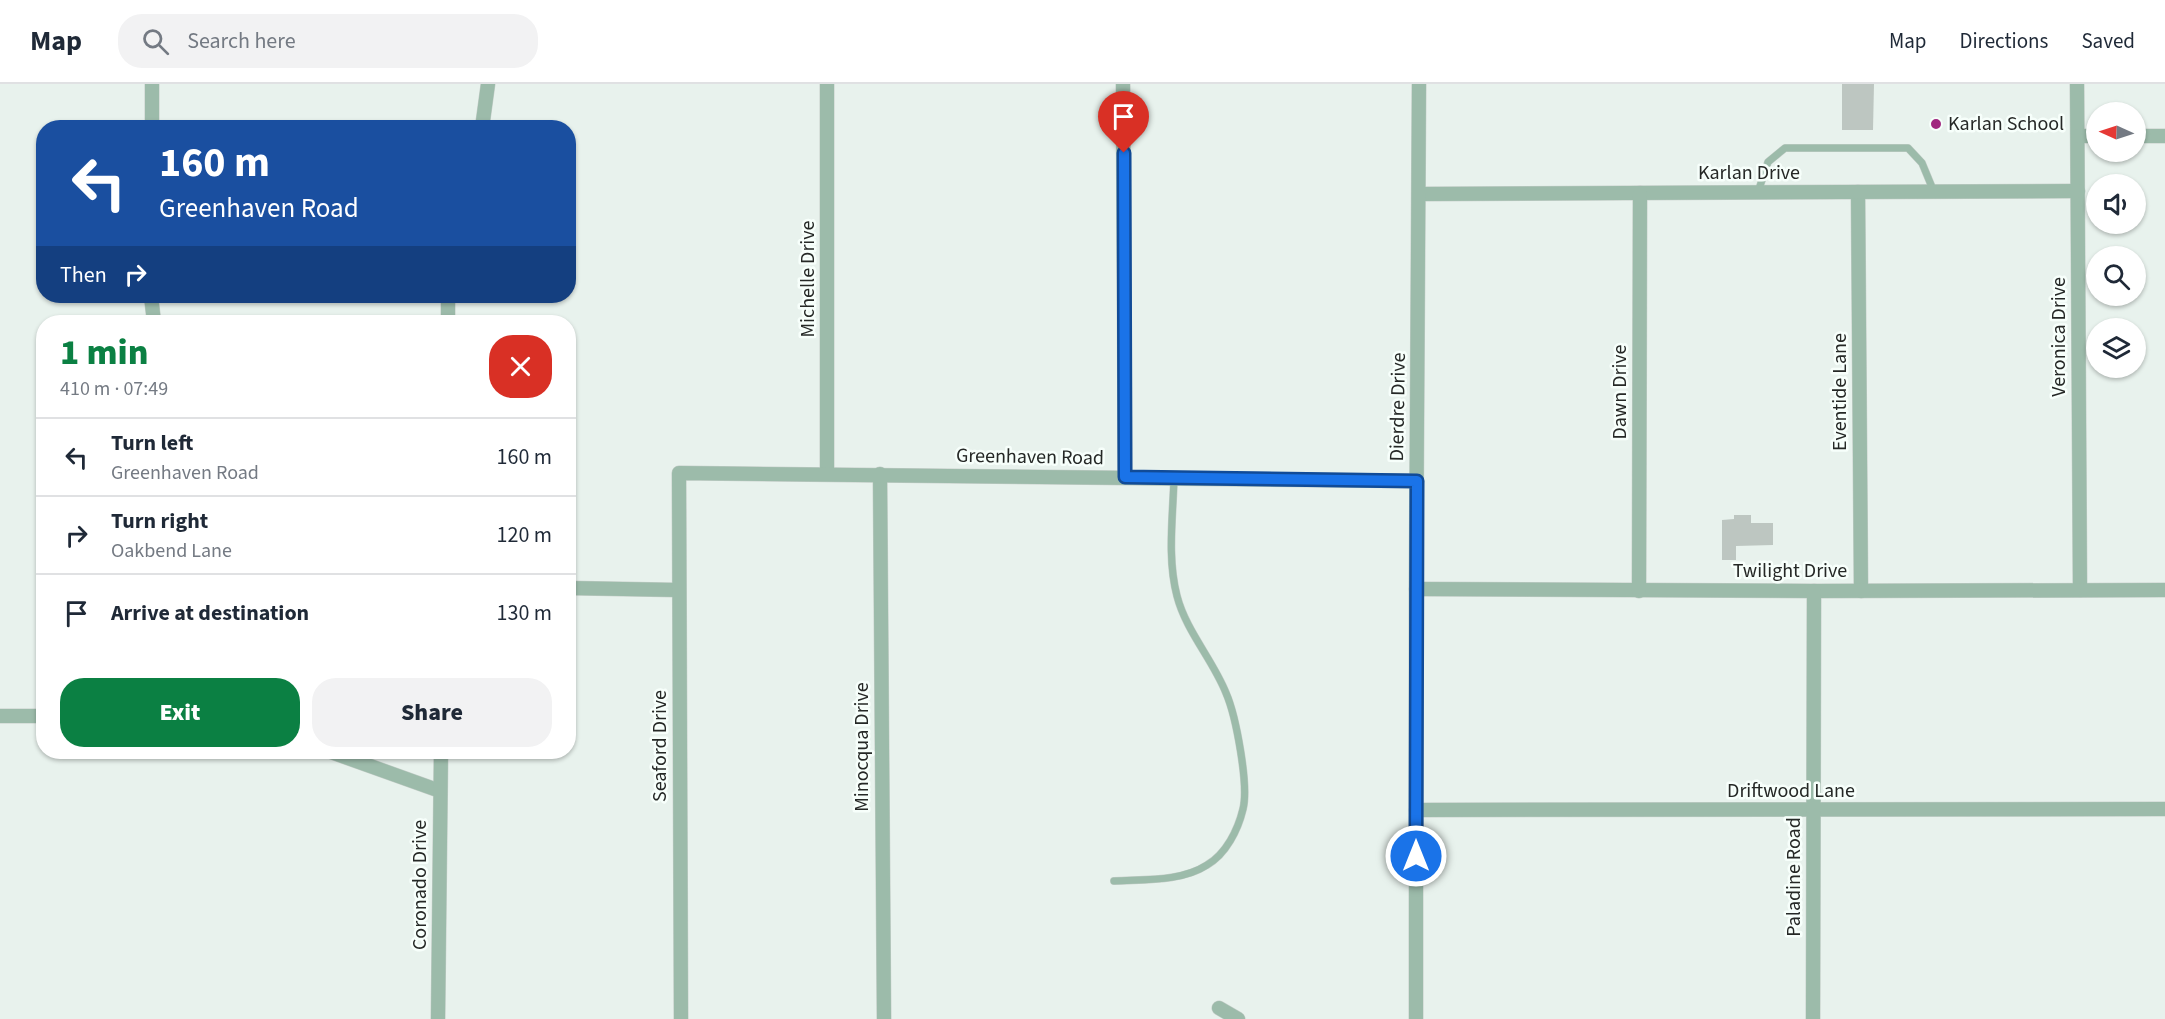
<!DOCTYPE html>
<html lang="en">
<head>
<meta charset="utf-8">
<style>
	body { margin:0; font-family:"Source Sans 3",sans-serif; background:#f2f2f3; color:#1f2937; height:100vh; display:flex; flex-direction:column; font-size:22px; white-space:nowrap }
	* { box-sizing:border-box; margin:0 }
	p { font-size:20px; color:#747a83 }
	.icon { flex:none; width:33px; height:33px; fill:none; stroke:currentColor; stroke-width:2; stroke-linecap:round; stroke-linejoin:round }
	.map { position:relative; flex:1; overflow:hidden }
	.panel { position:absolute; left:36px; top:231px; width:540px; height:444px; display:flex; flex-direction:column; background:#fff; border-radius:24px; box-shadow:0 2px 4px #0004 }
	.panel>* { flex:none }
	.guide { position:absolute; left:36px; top:36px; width:540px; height:183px; border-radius:24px; box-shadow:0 2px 4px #0004; background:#1a4fa0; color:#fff; overflow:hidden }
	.needle { width:39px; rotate:273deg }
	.fabs { position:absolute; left:2086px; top:18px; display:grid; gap:12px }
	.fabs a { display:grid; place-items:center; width:60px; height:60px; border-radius:50%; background:#fff; box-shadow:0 2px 4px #0004; font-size:30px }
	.pin { position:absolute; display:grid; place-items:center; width:51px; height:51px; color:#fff; margin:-62px -26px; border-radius:50% 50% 50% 0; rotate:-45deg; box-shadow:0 0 6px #0007 }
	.pin .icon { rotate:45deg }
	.me { position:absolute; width:66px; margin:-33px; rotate:0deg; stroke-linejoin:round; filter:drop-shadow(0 0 4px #0008) }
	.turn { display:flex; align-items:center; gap:21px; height:126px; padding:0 24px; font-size:27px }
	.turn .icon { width:78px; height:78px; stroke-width:2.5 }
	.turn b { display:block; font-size:42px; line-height:51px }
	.then { display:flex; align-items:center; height:57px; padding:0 24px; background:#0003; gap:12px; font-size:22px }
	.round { display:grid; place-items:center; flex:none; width:63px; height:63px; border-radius:24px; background:#f2f2f3 }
	.headline { display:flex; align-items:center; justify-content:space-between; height:102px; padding:0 24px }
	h1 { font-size:36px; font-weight:800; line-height:45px; color:#0b8043 }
	.action { display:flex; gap:12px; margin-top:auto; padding:12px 24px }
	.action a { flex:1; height:69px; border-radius:24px; background:#0b8043; color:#fff; font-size:24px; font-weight:800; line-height:69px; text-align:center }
	.action a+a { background:#f2f2f3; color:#1f2937 }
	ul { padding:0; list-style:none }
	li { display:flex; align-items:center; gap:18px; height:78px; padding:0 24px; border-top:2px solid #e0e1e3 }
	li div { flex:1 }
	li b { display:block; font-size:22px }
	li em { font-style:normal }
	header { display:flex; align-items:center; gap:36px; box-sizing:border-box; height:84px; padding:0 30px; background:#fff; border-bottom:2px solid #e0e1e3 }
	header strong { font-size:28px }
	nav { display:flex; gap:33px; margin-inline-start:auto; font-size:21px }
	.search { width:420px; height:54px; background:#f2f2f3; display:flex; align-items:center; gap:15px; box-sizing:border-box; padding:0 21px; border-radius:24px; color:#747a83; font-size:22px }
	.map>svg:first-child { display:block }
	.building { fill:#bdc6c1 }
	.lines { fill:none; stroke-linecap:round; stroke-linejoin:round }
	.service-casing { stroke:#c5cec9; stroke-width:8 }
	.minor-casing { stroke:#c5cec9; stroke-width:15 }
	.service { stroke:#9cbbaa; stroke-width:7 }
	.minor { stroke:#9cbbaa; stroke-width:14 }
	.route-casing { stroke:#114b97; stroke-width:15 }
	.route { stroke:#1a73e8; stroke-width:10 }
	.poi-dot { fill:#a0277f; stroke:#f7fffb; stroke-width:2 }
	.labels { text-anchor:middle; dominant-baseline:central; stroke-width:5; stroke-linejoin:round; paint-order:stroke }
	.poi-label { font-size:20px; fill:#252826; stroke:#f7fffb; text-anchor:start }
	.street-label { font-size:20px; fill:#252826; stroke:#f7fffb }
</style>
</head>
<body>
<header>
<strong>Map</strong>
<div class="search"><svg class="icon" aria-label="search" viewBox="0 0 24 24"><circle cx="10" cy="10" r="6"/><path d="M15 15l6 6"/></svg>Search here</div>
<nav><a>Map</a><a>Directions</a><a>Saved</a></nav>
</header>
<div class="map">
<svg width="2165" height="935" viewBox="0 0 2165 935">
	<rect width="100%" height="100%" fill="#e8f2ed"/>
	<g class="building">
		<path d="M1842 0H1874L1873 46H1842Z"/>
		<path d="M1734 431H1751V439H1773V461L1736 462V476H1722V436L1734 435Z"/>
	</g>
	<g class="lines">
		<defs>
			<g id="service">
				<path d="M1758 108 1768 78 1785 64H1908L1922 79 1934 108"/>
				<path d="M1114 797C1143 795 1181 798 1207 781 1226 770 1238 746 1243 725 1249 701 1236 632 1226 609 1213 576 1186 547 1177 512 1167 474 1173 432 1174 394"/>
			</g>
			<g id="minor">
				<path d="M1123 0 1125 393"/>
				<path d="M2077 0 2080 506"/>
				<path d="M152 44V0"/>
				<path d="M482 44 488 0"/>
				<path d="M2078 52H2097"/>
				<path d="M2136 52H2165"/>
				<path d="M1858 108 1861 507"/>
				<path d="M1420 110 2078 107"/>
				<path d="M151 212 154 238"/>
				<path d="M448 238V212"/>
				<path d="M827 390V0"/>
				<path d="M880 390 884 935"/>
				<path d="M568 504 678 506"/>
				<path d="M1416 505 1814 507 2165 506"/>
				<path d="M1639 507 1640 109"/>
				<path d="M0 632H44"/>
				<path d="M331 668 440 707"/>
				<path d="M1416 726 2165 725"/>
				<path d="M1219 924 1238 935"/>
				<path d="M438 935 441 668"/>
				<path d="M681 935 679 389 1417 397"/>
				<path d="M1416 935V505L1419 0"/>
				<path d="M1813 935 1814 507"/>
			</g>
		</defs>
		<use href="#service" class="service-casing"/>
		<use href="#minor" class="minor-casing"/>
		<use href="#service" class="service"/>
		<use href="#minor" class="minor"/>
	</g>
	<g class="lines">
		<defs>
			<path id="route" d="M1124 69 1125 393 1417 397 1416 772"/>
		</defs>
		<use href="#route" class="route-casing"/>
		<use href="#route" class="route"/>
	</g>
	<circle class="poi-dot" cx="1936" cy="40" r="6"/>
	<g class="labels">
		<g class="poi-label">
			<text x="1948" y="40">Karlan School</text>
		</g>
		<g class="street-label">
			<text x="1749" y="89">Karlan Drive</text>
			<text transform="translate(808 195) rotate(-90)">Michelle Drive</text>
			<text transform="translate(2059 253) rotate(-90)">Veronica Drive</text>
			<text transform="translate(1620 308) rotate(-90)">Dawn Drive</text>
			<text transform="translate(1840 308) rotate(-90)">Eventide Lane</text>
			<text transform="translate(1398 323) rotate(-89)">Dierdre Drive</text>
			<text transform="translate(1030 373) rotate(1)">Greenhaven Road</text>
			<text x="1790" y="487">Twilight Drive</text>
			<text transform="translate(660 662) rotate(-90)">Seaford Drive</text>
			<text transform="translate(862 663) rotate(-90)">Minocqua Drive</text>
			<text x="1791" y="707">Driftwood Lane</text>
			<text transform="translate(1794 793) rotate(-90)">Paladine Road</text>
			<text transform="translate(420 801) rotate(-90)">Coronado Drive</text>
		</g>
	</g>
</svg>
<div class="fabs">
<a><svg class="needle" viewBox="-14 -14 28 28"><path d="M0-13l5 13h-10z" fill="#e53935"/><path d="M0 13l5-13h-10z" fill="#747a83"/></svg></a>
<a><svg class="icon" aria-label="sound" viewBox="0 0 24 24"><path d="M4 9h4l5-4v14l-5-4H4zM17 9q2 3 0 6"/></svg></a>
<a><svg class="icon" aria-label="search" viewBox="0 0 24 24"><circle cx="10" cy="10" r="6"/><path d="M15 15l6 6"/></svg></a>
<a><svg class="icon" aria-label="layers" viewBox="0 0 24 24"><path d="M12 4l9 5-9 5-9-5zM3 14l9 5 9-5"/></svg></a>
</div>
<div class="pin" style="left:1124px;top:69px;background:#d93025"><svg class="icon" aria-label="arrive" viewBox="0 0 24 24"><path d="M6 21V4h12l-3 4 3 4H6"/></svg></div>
<svg class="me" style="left:1416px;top:772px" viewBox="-20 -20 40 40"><circle r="17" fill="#1a73e8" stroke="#fff" stroke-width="3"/><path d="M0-11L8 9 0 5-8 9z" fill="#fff"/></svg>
<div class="guide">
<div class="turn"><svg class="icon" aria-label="left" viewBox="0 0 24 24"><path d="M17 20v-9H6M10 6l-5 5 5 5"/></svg><div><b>160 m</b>Greenhaven Road</div></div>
<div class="then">Then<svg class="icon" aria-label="right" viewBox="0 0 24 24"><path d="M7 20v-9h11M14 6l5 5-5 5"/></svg></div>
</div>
<section class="panel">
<div class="headline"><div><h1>1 min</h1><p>410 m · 07:49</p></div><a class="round" style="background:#d93025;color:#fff"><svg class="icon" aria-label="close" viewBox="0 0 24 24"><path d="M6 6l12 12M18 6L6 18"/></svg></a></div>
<ul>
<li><svg class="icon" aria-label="left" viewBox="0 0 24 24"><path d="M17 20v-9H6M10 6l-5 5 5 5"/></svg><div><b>Turn left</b><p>Greenhaven Road</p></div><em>160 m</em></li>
<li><svg class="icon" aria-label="right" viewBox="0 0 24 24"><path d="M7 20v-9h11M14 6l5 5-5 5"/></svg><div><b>Turn right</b><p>Oakbend Lane</p></div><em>120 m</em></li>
<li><svg class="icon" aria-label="arrive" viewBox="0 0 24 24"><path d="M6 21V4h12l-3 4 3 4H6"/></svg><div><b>Arrive at destination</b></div><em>130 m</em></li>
</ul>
<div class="action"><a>Exit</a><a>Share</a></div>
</section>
</div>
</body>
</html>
